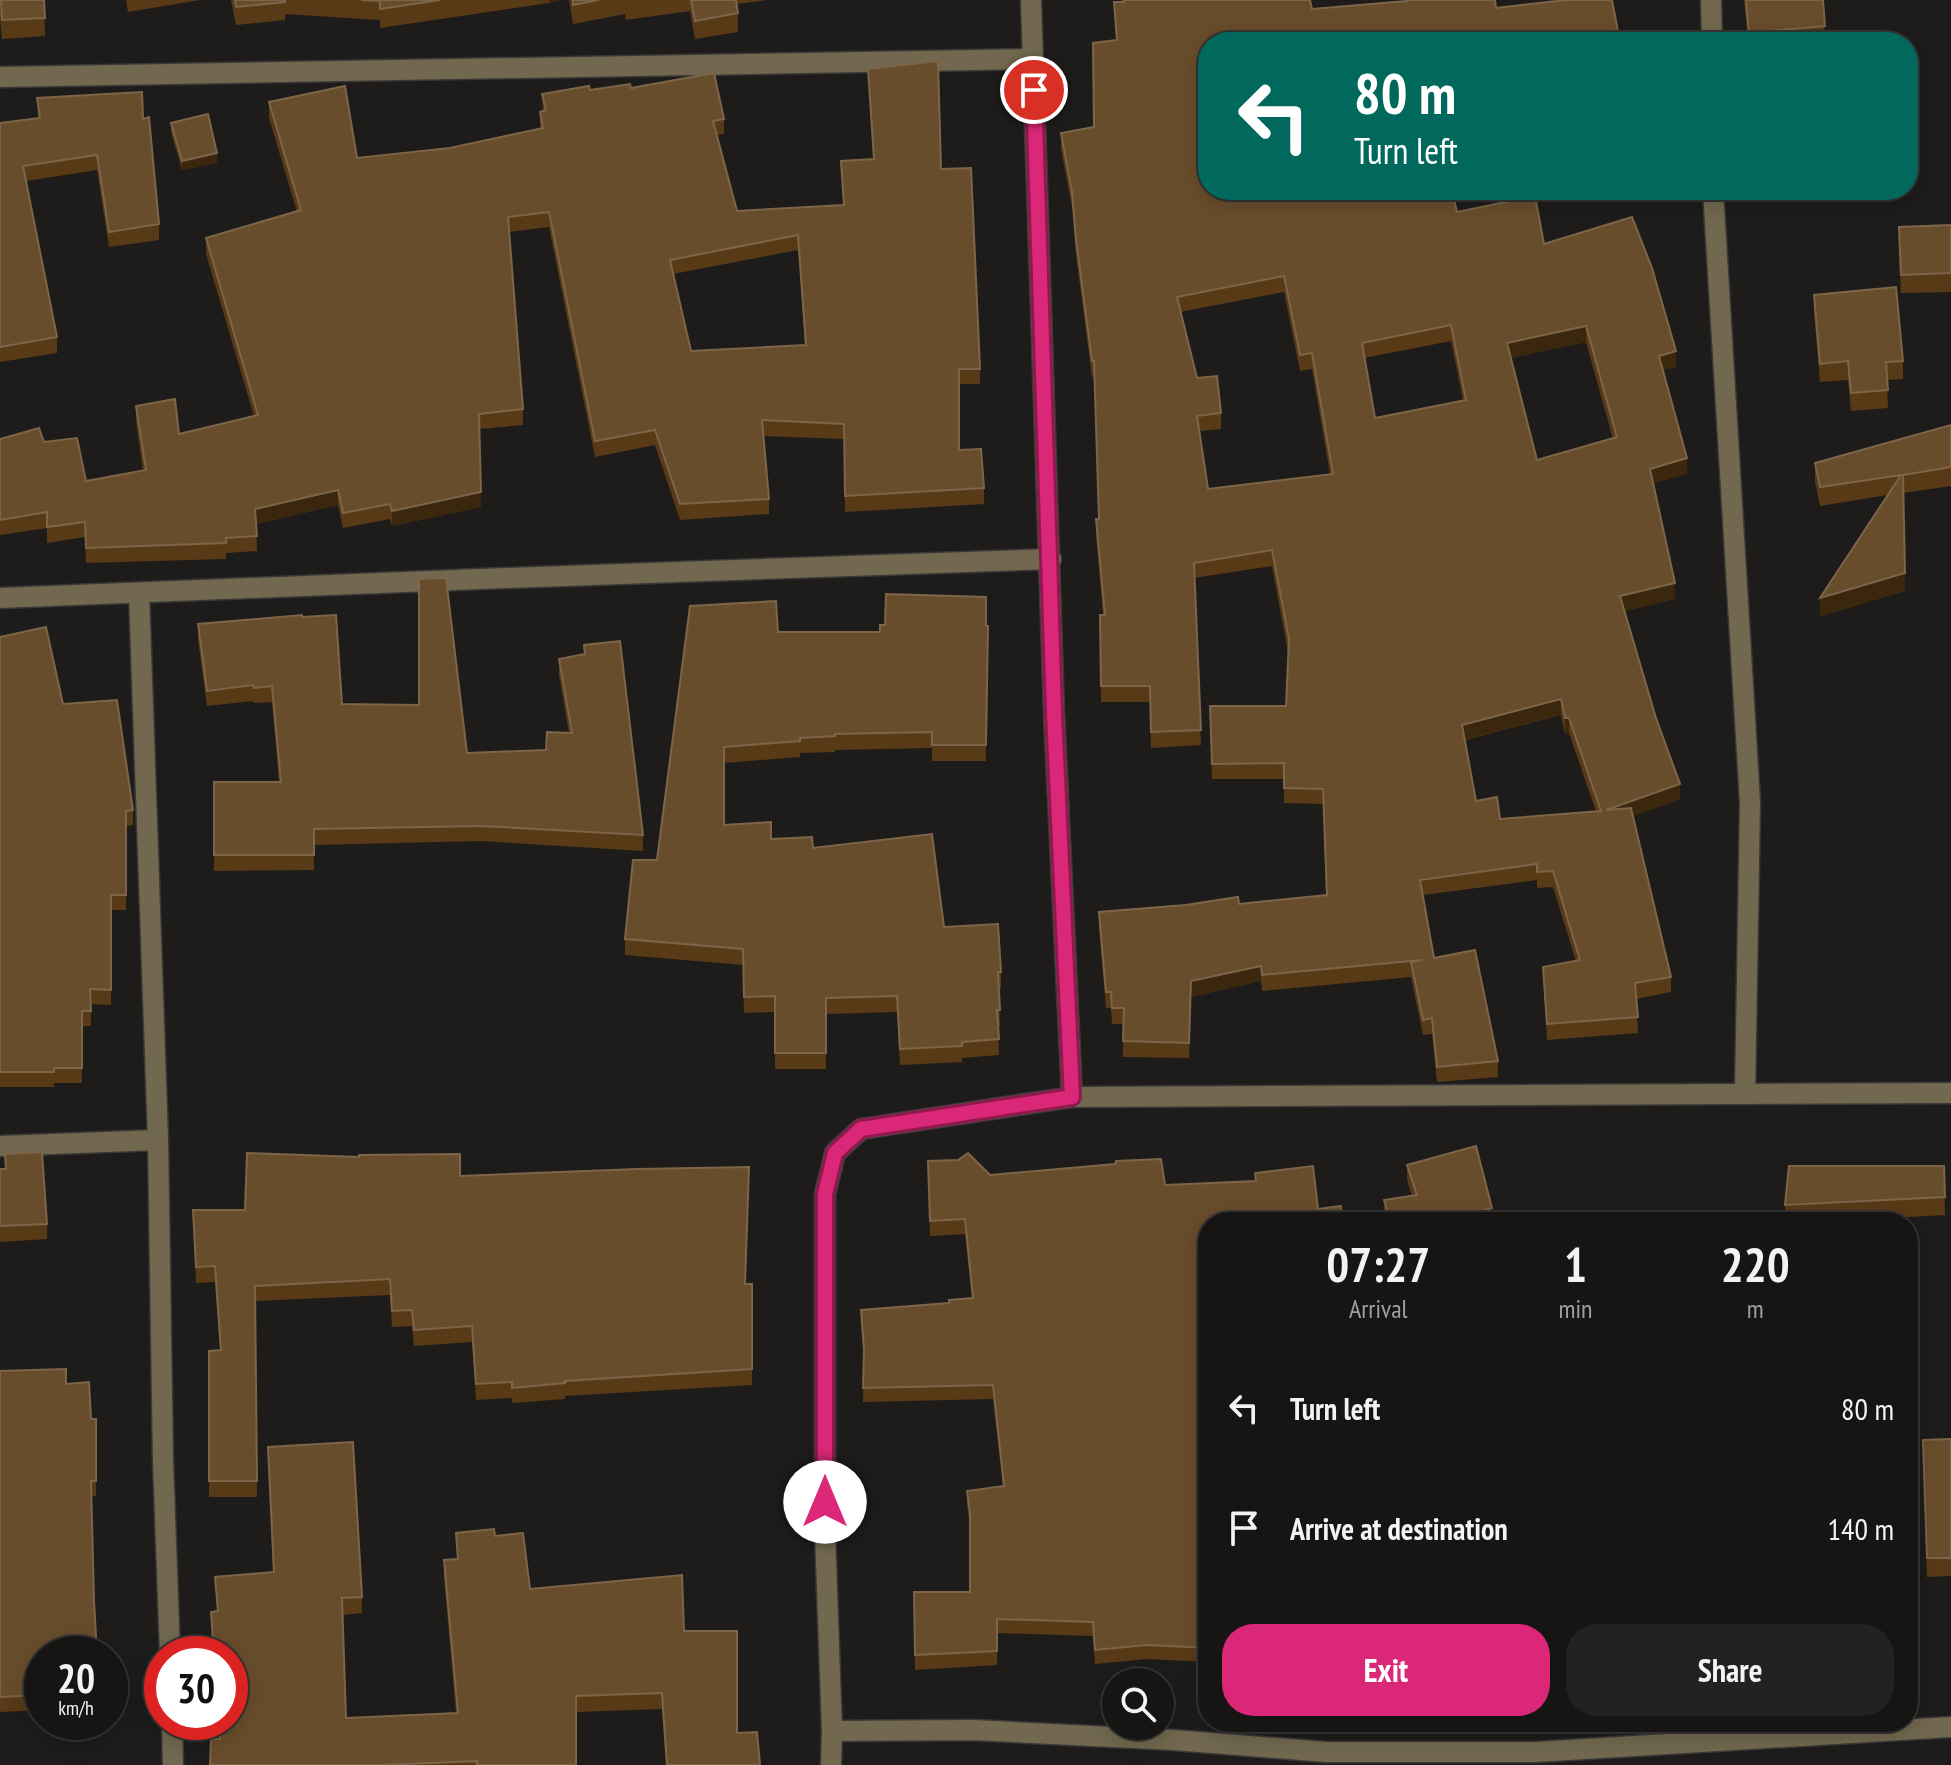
<!DOCTYPE html>
<html lang="en">
<head>
<meta charset="utf-8">
<style>
	body { margin:0; font-family:"PT Sans Narrow",sans-serif; background:#232222; color:#f1f3f6; height:100vh; display:flex; flex-direction:column; font-size:30px; white-space:nowrap }
	* { box-sizing:border-box; margin:0 }
	p { font-size:26px; color:#9e9fa0 }
	.icon { flex:none; width:44px; height:44px; fill:none; stroke:currentColor; stroke-width:2; stroke-linecap:round; stroke-linejoin:round }
	.map { position:relative; flex:1; overflow:hidden }
	.drawer { position:absolute; left:1198px; top:1212px; width:720px; height:520px; display:flex; flex-direction:column; background:#161514; border-radius:32px; box-shadow:0 4px 20px #0003,0 0 0 2px #353434 }
	.drawer>* { flex:none }
	.banner { position:absolute; left:1198px; top:32px; width:720px; height:168px; border-radius:32px; box-shadow:0 4px 20px #0003,0 0 0 2px #353434; background:#00695c; color:#fff; overflow:hidden }
	.fabs { position:absolute; left:1102px; top:1668px; display:grid; gap:16px }
	.fabs a { display:grid; place-items:center; width:72px; height:72px; border-radius:50%; background:#161514; box-shadow:0 4px 20px #0003,0 0 0 2px #353434; font-size:40px }
	.speed { position:absolute; left:24px; top:1636px; display:flex; gap:16px; font-size:40px; font-weight:700; text-align:center }
	.speed>* { display:grid; place-content:center; width:104px; height:104px; border-radius:50%; background:#161514; box-shadow:0 4px 20px #0003,0 0 0 2px #353434; line-height:1 }
	.speed small { font-size:20px; font-weight:400 }
	.speed .limit { border:12px solid #d22; background:#fff; color:#111 }
	.pin { position:absolute; display:grid; place-items:center; width:68px; height:68px; color:#fff; margin:-34px; border:4px solid #fff; border-radius:50%; box-shadow:0 2px 8px #0007 }
	.me { position:absolute; width:88px; margin:-44px; rotate:0deg; stroke-linejoin:round; filter:drop-shadow(0 0 6px #0008) }
	.turn { display:flex; align-items:center; gap:28px; height:168px; padding:0 24px; font-size:36px }
	.turn .icon { width:104px; height:104px; stroke-width:2.5 }
	.turn b { display:block; font-size:56px; line-height:68px }
	.eta { display:flex; justify-content:space-evenly; align-items:center; height:136px; text-align:center }
	.eta b { font-size:48px; font-weight:700; line-height:56px }
	.action { display:flex; gap:16px; margin-top:auto; padding:16px 24px }
	.action a { flex:1; height:92px; border-radius:32px; background:#db2777; color:#fff; font-size:32px; font-weight:700; line-height:92px; text-align:center }
	.action a+a { background:#232222; color:#f1f3f6 }
	ul { padding:0; list-style:none }
	li { display:flex; align-items:center; gap:24px; height:120px; padding:0 24px }
	li div { flex:1 }
	li b { display:block; font-size:30px }
	li em { font-style:normal }
	.map>svg:first-child { display:block }
	.lines { fill:none; stroke-linecap:round; stroke-linejoin:round }
	.minor-casing { stroke:#3a3837; stroke-width:23 }
	.minor { stroke:#71684f; stroke-width:20 }
	.wall { fill:#593a16; fill-rule:evenodd }
	.shaded-wall { fill:#3b260e }
	.building { fill:#684d2c; stroke:#7c6549; stroke-width:2; fill-rule:evenodd }
	.route-casing { stroke:#8e194d; stroke-width:20 }
	.route { stroke:#db2777; stroke-width:14 }
</style>
</head>
<body>
<div class="map">
<svg width="1951" height="1765" viewBox="0 0 1951 1765">
	<rect width="100%" height="100%" fill="#1e1c1a"/>
	<g class="lines">
		<defs>
			<g id="minor">
				<path d="M1031 0 1054 713 1072 1097"/>
				<path d="M1711 0 1712 42"/>
				<path d="M0 77 1033 59"/>
				<path d="M1713 190 1750 802 1745 1094"/>
				<path d="M139 593 158 1140 163 1460 170 1654"/>
				<path d="M0 598 505 578 1051 559"/>
				<path d="M0 1146 158 1140"/>
				<path d="M172 1722 173 1765"/>
				<path d="M832 1731 973 1730 1173 1740 1327 1752H1535L1951 1727"/>
				<path d="M831 1765 832 1731 825 1533V1194L835 1153 861 1129 1072 1097 1951 1093"/>
			</g>
		</defs>
		<use href="#minor" class="minor-casing"/>
		<use href="#minor" class="minor"/>
	</g>
	<g class="wall">
		<path d="M0 0H44L45 36 2 39 0 17Z"/>
		<path d="M126 0H200L128 12Z"/>
		<path d="M231 0H562L549 3 380 28V20L285 14V20L236 25Z"/>
		<path d="M569 0H767L736 4 738 13V32L695 39 690 11 626 20 625 14 573 24Z"/>
		<path d="M1121 0H1310L1312 9 1406 1V0H1495L1208 42V190L1457 212 1544 244 1676 367 1663 370 1687 474 1654 483 1675 599 1625 611 1680 799 1633 816 1671 977V992L1636 999 1638 1033 1547 1040 1543 967 1576 961 1553 887 1537 888V880L1423 895 1434 958 1498 1061V1077L1437 1082 1432 1034 1423 1035 1411 977 1262 991 1261 981 1191 997 1189 1058 1123 1057V1024H1112L1111 1008H1106L1099 928V912L1239 904 1326 895 1323 804 1284 803V779H1212L1210 706H1286L1288 652 1272 566 1194 578 1201 745 1151 748 1150 702H1101L1100 615H1103L1096 535V519H1099L1094 377H1092L1076 255 1072 207 1061 149V133L1094 127 1116 40 1114 2H1122ZM1284 292 1300 371 1312 369 1330 474 1208 489 1200 431 1221 429V413L1197 378 1180 312ZM1451 341 1463 400 1375 418 1364 358ZM1586 342 1613 439 1537 460 1511 358ZM1561 715 1565 734 1569 733 1596 811 1500 819 1476 801 1465 740Z"/>
		<path d="M1744 0H1823L1825 42H1748Z"/>
		<path d="M868 69 941 169 980 369V384H959V450L984 488V504L845 512 844 439 763 436 769 499V514L680 520 655 445 595 457 549 227 509 232 523 409V425L479 429 481 507 392 526 390 519 343 528 338 505 256 524 257 551 226 553V559L86 563 85 537 47 543V528L0 535V439L44 442 86 481 143 471 136 421V406L179 434 254 416 206 254V238L297 212 269 118V102L357 158 450 148 540 129V112L543 111 542 94 590 90 631 88 724 119V134L717 135 737 211 843 205 841 161 873 159ZM798 250 805 345 691 351 673 274Z"/>
		<path d="M37 98 143 119 159 224V240L109 247 97 170 26 181 57 337V353L0 362V123L38 118Z"/>
		<path d="M171 123 217 163 182 170 171 132Z"/>
		<path d="M1951 225V292L1901 293 1899 245Z"/>
		<path d="M1814 295 1903 361V379L1887 380 1888 408 1851 411 1848 380 1820 382 1814 313Z"/>
		<path d="M1951 425V486L1903 493 1905 591 1820 616 1887 495 1820 506 1815 481V463Z"/>
		<path d="M302 617 342 704 467 753 546 750 569 733 559 675V659L584 654V645L643 835V851L481 841 314 845V870L214 871V782H279L272 702 254 703 253 701 207 706 198 640V624Z"/>
		<path d="M986 626V761H932V748L835 750V752L800 753V757L724 763V825L771 839 813 848 944 927 1001 972V988H999L1000 1026H998L999 1055 962 1058V1062L900 1065 897 1012 826 1014V1069H775V1012L744 1013 743 965 625 955V939L657 860 778 632H880Z"/>
		<path d="M0 637 63 704 133 810V825L126 826V910H111V1005L91 1004V1026H82V1083H54V1087H0Z"/>
		<path d="M5 1154 47 1224V1239L0 1242V1169H5Z"/>
		<path d="M928 1161 990 1175 1165 1185 1255 1181V1173L1313 1166 1208 1222V1662L1147 1659 1095 1664 1093 1636 997 1633V1665L915 1670 914 1592H970V1527L967 1505V1491L1003 1486 993 1399 863 1402 864 1361 861 1310 949 1303 972 1298 965 1234 930 1236Z"/>
		<path d="M1407 1165 1492 1222H1387L1384 1214V1200L1412 1196 1407 1180Z"/>
		<path d="M1944 1166 1945 1215 1818 1222H1785V1205Z"/>
		<path d="M460 1176 746 1284H752V1385L565 1396V1399L512 1403V1398L476 1400 472 1342 414 1346 412 1326 392 1327 390 1295 255 1301 257 1497H209V1351L220 1350 215 1282 196 1283 193 1210H245Z"/>
		<path d="M0 1371 66 1384 91 1419H96V1496H92L42 1654V1710L0 1712Z"/>
		<path d="M1951 1439V1576L1927 1577 1923 1440Z"/>
		<path d="M268 1447 362 1597V1613L342 1615 346 1718 456 1713 444 1577V1560L457 1559 456 1533 495 1536 530 1589 684 1631 737 1733 666 1765 662 1709 576 1712V1765H210L219 1739 218 1722H230V1654H212L211 1612H217L215 1577 273 1572Z"/>
	</g>
	<g class="shaded-wall">
		<path d="M549 0H562L549 3Z"/>
		<path d="M217 153V163L182 170V161Z"/>
		<path d="M1586 326V342L1507 359V343Z"/>
		<path d="M1676 351V367L1659 371V356Z"/>
		<path d="M1687 458V474L1650 484V469Z"/>
		<path d="M338 490V505L255 524V509Z"/>
		<path d="M481 492V507L392 526V511Z"/>
		<path d="M1905 573V591L1820 616V598Z"/>
		<path d="M1675 583V599L1620 612V596Z"/>
		<path d="M1561 699V715L1462 740V725Z"/>
		<path d="M1565 718H1569V733L1565 734Z"/>
		<path d="M1680 784V799L1606 826V810Z"/>
		<path d="M1261 966V981L1191 997 1189 1058 1191 981Z"/>
		<path d="M1492 1208V1222H1482V1211Z"/>
	</g>
	<g class="building">
		<path d="M1 0H44L45 18 2 20Z"/>
		<path d="M235 0H285V2L236 7Z"/>
		<path d="M361 0H440L380 9V1Z"/>
		<path d="M573 0H599L573 5Z"/>
		<path d="M691 0H736L738 13 695 21Z"/>
		<path d="M1124 0H1310L1312 9 1407 1V0H1495L1496 8 1565 0H1612L1620 42H1208V190H1452L1457 212 1535 196 1544 244 1632 217 1652 268 1676 351 1659 356 1687 458 1650 469 1675 583 1620 596 1656 718 1680 784 1606 810 1631 808 1671 977 1635 983 1638 1017 1547 1024 1543 967 1580 960 1553 871 1537 872V864L1420 880 1434 958 1475 950 1498 1061 1437 1067 1432 1018 1423 1020 1411 962 1422 960 1262 975 1261 966 1191 981 1189 1043 1123 1041 1124 1008H1112L1111 992H1106L1099 912 1186 905 1238 897 1239 904 1327 895 1323 789 1284 788V763L1212 764 1210 706H1286L1289 639 1272 550 1194 563 1201 730 1151 732 1150 686H1101L1100 615H1105L1096 519H1099L1094 361H1092L1076 239 1072 192 1061 133 1094 127 1093 43 1117 40 1114 2H1124ZM1284 276 1300 355 1312 353 1333 474 1208 489 1197 416 1221 413 1217 376 1197 378 1177 297ZM1451 325 1466 400 1375 418 1362 343ZM1586 326 1617 437 1537 460 1507 343ZM1561 699 1565 718H1569L1601 811 1500 819 1497 797 1476 801 1462 725Z"/>
		<path d="M1746 0H1823L1825 26 1749 33Z"/>
		<path d="M938 61 941 169 971 168 980 369H959V450L981 449 984 488 845 496 844 424 762 420 769 499 680 504 655 430 595 441 549 212 508 217 523 409 479 414 481 492 392 511 390 504 343 513 338 490 255 509 257 536 226 538V543L86 548 85 522 47 527V512L0 520V439L39 428 44 442 77 438 86 481 146 470 136 406 175 399 179 434 258 415 206 238 301 210 269 102 345 86 357 158 450 148 543 128 540 112 546 110 542 94 589 86 590 90 630 84 631 88 714 73 724 119 713 121 737 211 844 205 841 161 874 159 868 69ZM798 235 806 345 691 351 670 260Z"/>
		<path d="M142 92 143 119 149 117 159 224 109 232 97 155 23 166 57 337 0 347V123L40 118 37 98Z"/>
		<path d="M208 114 217 153 182 161 171 123Z"/>
		<path d="M1951 225V273L1901 275 1899 227Z"/>
		<path d="M1896 287 1903 361 1886 362 1888 390 1851 393 1848 361 1820 364 1814 295Z"/>
		<path d="M1951 425V467L1903 475 1905 573 1820 598 1901 475 1820 487 1815 463Z"/>
		<path d="M446 578 467 753 546 750 547 732 572 733 559 659 585 654 584 645 620 641 643 835 481 826 314 829V855H214V782H281L272 686 254 688 253 685 207 691 198 624 302 615V617L336 615 342 704 419 705V579Z"/>
		<path d="M886 594 986 597V626H988L986 745H932V732L835 734V736L800 738V741L724 747V825L771 822V839L812 837 813 848 932 834 944 927 998 924 1001 972H998L1000 1010H997L999 1039 962 1042V1046L900 1049 897 996 826 998V1053H775V996L744 997 743 949 625 939 633 860H657L690 606 776 601 778 632H880V625H885Z"/>
		<path d="M46 627 63 704 117 700 133 810 126 811V895H111V990L90 989 91 1011H82V1068H54V1072H0V637Z"/>
		<path d="M1476 1146 1492 1208 1482 1211 1486 1222H1391L1384 1200 1417 1195 1407 1165Z"/>
		<path d="M42 1152 47 1224 0 1226V1169H6L5 1154Z"/>
		<path d="M247 1153 359 1157V1155L460 1154V1176L638 1169 749 1167 745 1284H752V1369L565 1381V1383L512 1388V1382L476 1384 472 1326 414 1330 412 1310 392 1311 390 1279 255 1286 257 1481H209V1351L221 1350 215 1266 196 1267 193 1210H245Z"/>
		<path d="M968 1153 990 1175 1115 1164 1116 1161 1161 1159 1165 1185 1256 1181 1255 1173 1313 1166 1318 1209 1341 1206 1342 1222H1208V1648L1147 1645 1095 1650 1093 1622 997 1619V1651L915 1655 914 1592H970V1513L967 1491 1004 1486 993 1385 863 1388 864 1350 861 1310 949 1303V1300L973 1298 965 1219 930 1221 928 1161 958 1160Z"/>
		<path d="M1789 1166H1944L1945 1197 1785 1205Z"/>
		<path d="M66 1369V1384L89 1382 91 1419H96V1481H91L94 1601 97 1654H42V1695L0 1697V1371Z"/>
		<path d="M1951 1439V1558H1927L1923 1440Z"/>
		<path d="M353 1442 362 1597 342 1598 346 1718 458 1713 444 1560 458 1559 456 1533 494 1529 495 1536 523 1533 530 1589 682 1575 684 1631H737V1733L757 1732 760 1765H667L662 1693 576 1696V1765H477V1761L382 1765H210L211 1739H220L219 1722H230V1654H214L211 1612 218 1611 215 1577 274 1572 268 1447Z"/>
	</g>
	<g class="lines">
		<defs>
			<path id="route" d="M825 1502V1194L835 1153 861 1129 1072 1097 1054 713 1034 90"/>
		</defs>
		<use href="#route" class="route-casing"/>
		<use href="#route" class="route"/>
	</g>
</svg>
<div class="fabs">
<a><svg class="icon" aria-label="search" viewBox="0 0 24 24"><circle cx="10" cy="10" r="6"/><path d="M15 15l6 6"/></svg></a>
</div>
<div class="speed"><div>20<small>km/h</small></div><div class="limit">30</div></div>
<div class="pin" style="left:1034px;top:90px;background:#d93025"><svg class="icon" aria-label="arrive" viewBox="0 0 24 24"><path d="M6 21V4h12l-3 4 3 4H6"/></svg></div>
<svg class="me" style="left:825px;top:1502px" viewBox="-20 -20 40 40"><circle r="19" fill="#fff"/><path d="M0-13L10 11 0 6-10 11z" fill="#db2777"/></svg>
<div class="banner">
<div class="turn"><svg class="icon" aria-label="left" viewBox="0 0 24 24"><path d="M17 20v-9H6M10 6l-5 5 5 5"/></svg><div><b>80 m</b>Turn left</div></div>
</div>
<section class="drawer">
<div class="eta">
<div><b>07:27</b><p>Arrival</p></div>
<div><b>1</b><p>min</p></div>
<div><b>220</b><p>m</p></div>
</div>
<ul>
<li><svg class="icon" aria-label="left" viewBox="0 0 24 24"><path d="M17 20v-9H6M10 6l-5 5 5 5"/></svg><div><b>Turn left</b></div><em>80 m</em></li>
<li><svg class="icon" aria-label="arrive" viewBox="0 0 24 24"><path d="M6 21V4h12l-3 4 3 4H6"/></svg><div><b>Arrive at destination</b></div><em>140 m</em></li>
</ul>
<div class="action"><a>Exit</a><a>Share</a></div>
</section>
</div>
</body>
</html>
